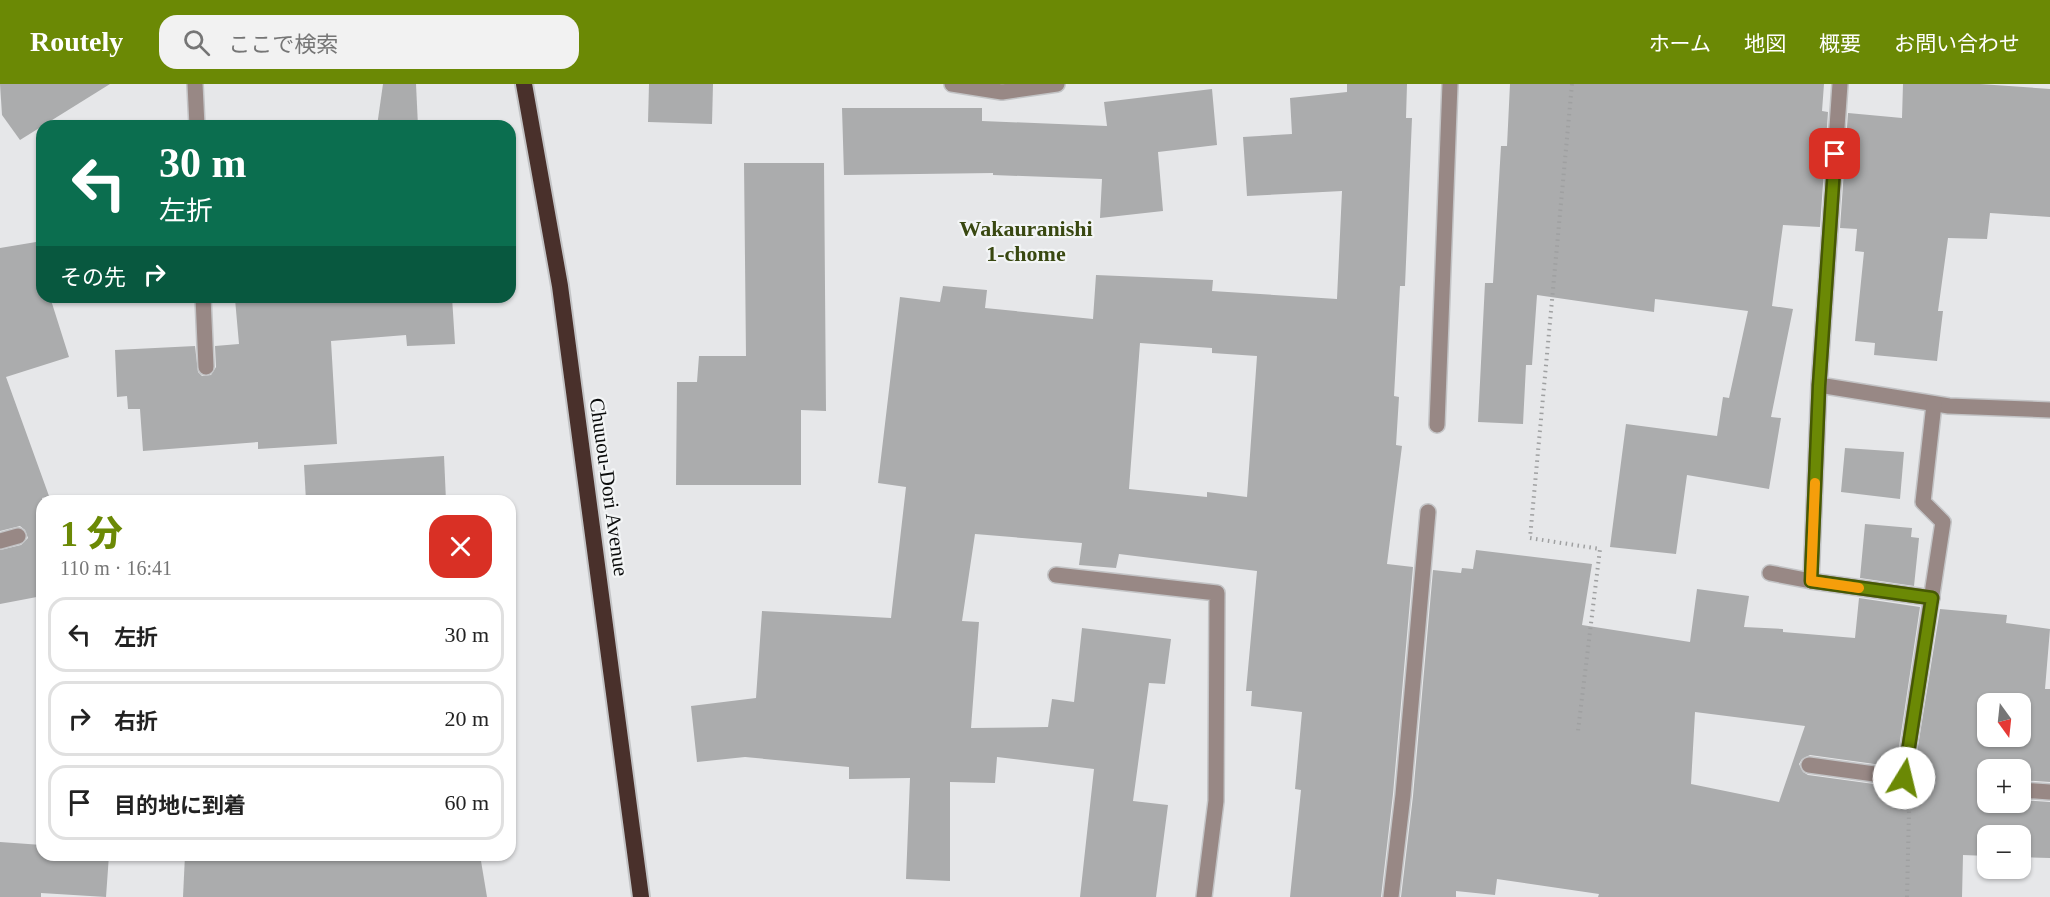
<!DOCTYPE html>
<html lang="ja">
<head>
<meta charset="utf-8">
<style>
	body { margin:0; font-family:"Times New Roman","Noto Sans JP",serif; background:#f2f2f2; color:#222; height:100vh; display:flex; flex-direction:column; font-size:22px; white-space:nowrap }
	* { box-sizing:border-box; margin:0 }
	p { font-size:20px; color:#767676 }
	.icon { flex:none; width:33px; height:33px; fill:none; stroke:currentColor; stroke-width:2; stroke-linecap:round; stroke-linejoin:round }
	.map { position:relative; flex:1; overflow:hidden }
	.drawer { position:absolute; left:36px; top:411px; width:480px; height:366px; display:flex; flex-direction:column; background:#fff; border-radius:18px; box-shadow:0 2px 4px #0004 }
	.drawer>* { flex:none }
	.hud { position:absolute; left:36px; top:36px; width:480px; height:183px; border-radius:18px; box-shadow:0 2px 4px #0004; background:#0b6e4f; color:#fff; overflow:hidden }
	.needle { width:39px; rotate:165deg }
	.fabs { position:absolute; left:1977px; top:609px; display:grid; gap:12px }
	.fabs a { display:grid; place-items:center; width:54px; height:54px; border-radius:12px; background:#fff; box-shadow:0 2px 4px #0004; font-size:30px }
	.pin { position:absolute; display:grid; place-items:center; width:51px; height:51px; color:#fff; margin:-26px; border-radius:12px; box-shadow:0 3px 9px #0006 }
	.me { position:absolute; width:66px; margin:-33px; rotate:9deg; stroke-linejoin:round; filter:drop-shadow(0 0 4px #0008) }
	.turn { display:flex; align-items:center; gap:21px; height:126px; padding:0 24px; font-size:27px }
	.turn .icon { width:78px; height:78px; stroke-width:2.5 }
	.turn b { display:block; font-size:42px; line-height:51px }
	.then { display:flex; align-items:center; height:57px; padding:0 24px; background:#0003; gap:12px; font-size:22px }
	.round { display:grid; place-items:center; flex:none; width:63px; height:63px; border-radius:18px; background:#f2f2f2 }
	.summary { display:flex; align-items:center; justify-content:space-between; height:102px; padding:0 24px }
	h1 { font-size:36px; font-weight:800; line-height:45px; color:#6b8905 }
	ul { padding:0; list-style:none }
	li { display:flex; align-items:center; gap:18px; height:75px; margin:0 12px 9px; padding:0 12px; border:3px solid #e0e0e0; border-radius:18px }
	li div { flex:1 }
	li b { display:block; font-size:22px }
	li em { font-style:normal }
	header { display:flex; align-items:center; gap:36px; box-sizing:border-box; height:84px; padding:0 30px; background:#6b8905; color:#fff }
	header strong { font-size:28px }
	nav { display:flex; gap:33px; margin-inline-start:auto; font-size:21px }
	.search { width:420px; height:54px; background:#f2f2f2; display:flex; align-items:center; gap:15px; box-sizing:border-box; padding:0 21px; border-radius:18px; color:#767676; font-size:22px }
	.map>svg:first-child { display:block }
	.building { fill:#abacad; fill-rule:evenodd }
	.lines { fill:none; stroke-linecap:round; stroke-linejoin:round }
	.service-casing { stroke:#c3c4c6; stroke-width:18 }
	.minor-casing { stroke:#c3c4c6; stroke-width:18 }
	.trunk-casing { stroke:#c3c4c6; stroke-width:20 }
	.path { stroke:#9fa0a1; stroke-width:4; stroke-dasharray:1.5 4.5; stroke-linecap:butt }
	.service { stroke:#988885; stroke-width:15 }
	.minor { stroke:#988885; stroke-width:15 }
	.trunk { stroke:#49302b; stroke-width:16 }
	.route-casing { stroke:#465903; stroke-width:15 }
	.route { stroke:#6b8905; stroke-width:10 }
	.slow { stroke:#f59e0b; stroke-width:10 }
	.labels { text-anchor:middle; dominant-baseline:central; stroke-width:4.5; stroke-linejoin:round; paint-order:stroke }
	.street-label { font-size:21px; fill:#0b0c0c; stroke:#f3f5f6 }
	.neighbourhood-label { font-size:22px; font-weight:bold; fill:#394811; stroke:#f3f5f6 }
</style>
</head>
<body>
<header>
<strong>Routely</strong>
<div class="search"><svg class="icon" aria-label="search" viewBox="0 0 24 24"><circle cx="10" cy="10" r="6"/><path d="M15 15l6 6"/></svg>ここで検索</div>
<nav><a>ホーム</a><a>地図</a><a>概要</a><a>お問い合わせ</a></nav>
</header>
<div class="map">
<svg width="2050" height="813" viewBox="0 0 2050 813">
	<rect width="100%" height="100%" fill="#e6e7e9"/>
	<g class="building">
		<path d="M0 0H110L20 56 2 31Z"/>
		<path d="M383 0H416L418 42H377Z"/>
		<path d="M649 0H713L712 40 648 38Z"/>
		<path d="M1347 0H1407L1406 34H1412L1405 202H1400L1394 312 1399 313 1396 361 1402 362 1387 480 1413 483 1393 710 1381 813H1290L1301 706 1295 705 1302 628 1251 622 1252 607H1246L1257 487 1119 470 1116 484 1079 481 1082 459 975 450 962 537 979 538 971 644 1048 643 1052 615 1074 618 1082 544 1171 555 1165 600 1149 599 1133 717 1168 721 1156 813H1080L1094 685 997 673 995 699 950 698V797L906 795 910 694 849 695V683L745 673 697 678 691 622 756 614 762 527 891 534 906 403 878 399 900 213 940 218 943 202 987 206 985 224 1093 235 1096 191 1213 196 1212 207 1337 215 1342 107 1247 112 1243 53 1292 50 1290 14 1347 8ZM1140 259 1212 264V269L1257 272 1247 413 1207 408V413L1129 405Z"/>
		<path d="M1510 0H1824L1822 27 1828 28 1820 143 1783 141 1772 222 1793 225 1771 333 1781 334 1769 405 1687 391 1676 470 1610 463 1626 340 1717 352 1723 313 1729 314 1748 227 1655 215 1654 228 1537 211 1532 281H1526L1523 340 1478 338 1485 199H1493L1501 62H1507Z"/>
		<path d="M1903 0H1980L2050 5V133L1990 129 1987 155 1948 154 1938 227H1943L1937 277 1874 271 1875 259 1855 257 1864 168 1855 167 1857 145 1840 144 1848 29 1902 34Z"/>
		<path d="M1212 5 1217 61 1158 68 1163 127 1100 134 1102 95 993 91V89L844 91 842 24H982V37L1107 42 1104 18Z"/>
		<path d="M744 79H824L826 327 801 326V401H676L677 298H697L699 272H746Z"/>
		<path d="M42 157V213H50L69 273 6 293 49 412 42 414V512L0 520V466L21 461 28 454 25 446 20 442 0 447V164Z"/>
		<path d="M260 213H452L455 260 407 262 406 251 331 257 337 360 258 365V358L143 367 140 325H128L127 312 117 313 115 266 195 262 198 288 202 292 211 291 216 283 215 262 239 260 235 215Z"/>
		<path d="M1845 364 1904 368 1900 415 1841 408Z"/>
		<path d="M444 372 446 417H306L304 381Z"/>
		<path d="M1865 440 1912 444 1911 453 1919 454 1914 502 1860 494Z"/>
		<path d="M1476 466 1592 480 1582 541 1690 558 1697 505 1749 512 1744 543 1783 545V548L1855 554 1859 514 1920 523 1896 683 1810 671 1802 675 1799 680 1803 688 1808 691 1903 704 1912 700 1940 525 2007 531 2006 539 2050 545 2045 605H2050V698L2020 696V686H1988V718H2020V716L2050 718V774L2020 773V752H1988V772L1963 771 1962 813H1598L1599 810 1497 795 1495 811 1456 807V813H1401L1413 712 1433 486 1461 489 1462 484 1473 485ZM1988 620H2020V652H1988ZM1695 628 1805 642 1779 718 1691 700Z"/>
		<path d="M0 758 42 761V771H109L106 813 41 809V813H0Z"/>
		<path d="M185 771H480L487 813H183Z"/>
	</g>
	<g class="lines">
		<defs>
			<g id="service">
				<path d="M1840 0 1819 301 1949 322 2050 326"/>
				<path d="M0 457 18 452"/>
				<path d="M1770 489 1811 497 1932 514"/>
				<path d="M1811 497 1819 301"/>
				<path d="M1809 681 1904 694 1943 438 1923 418 1934 320"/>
				<path d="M2020 706 2050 708"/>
			</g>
			<g id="minor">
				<path d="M195 0 197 42"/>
				<path d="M952 0 1002 8 1057 0"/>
				<path d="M203 213 206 283"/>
				<path d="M1437 341 1450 0"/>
				<path d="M1056 491 1217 509 1216 717 1204 813"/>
				<path d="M1391 813 1403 711 1428 428"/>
			</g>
			<path id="trunk" d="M524 0 560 202 641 813"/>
		</defs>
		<use href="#service" class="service-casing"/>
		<use href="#minor" class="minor-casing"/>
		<use href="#trunk" class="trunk-casing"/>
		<g class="path">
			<path d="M1572 0 1530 454 1600 465 1578 647"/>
			<path d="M1907 813 1909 727"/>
		</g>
		<use href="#service" class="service"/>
		<use href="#minor" class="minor"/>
		<use href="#trunk" class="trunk"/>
	</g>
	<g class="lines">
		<defs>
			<path id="route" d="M1835 70 1819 302 1811 497 1932 514 1904 694"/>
		</defs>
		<use href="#route" class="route-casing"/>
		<use href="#route" class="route"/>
		<path class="slow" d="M1815 399 1811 497 1859 504"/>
	</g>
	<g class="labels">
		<g class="street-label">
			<text transform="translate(609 403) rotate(82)">Chuuou-Dori Avenue</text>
		</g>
		<g class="neighbourhood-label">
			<text x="1026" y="144">Wakauranishi<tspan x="1026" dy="25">1-chome</tspan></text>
		</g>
	</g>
</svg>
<div class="fabs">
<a><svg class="needle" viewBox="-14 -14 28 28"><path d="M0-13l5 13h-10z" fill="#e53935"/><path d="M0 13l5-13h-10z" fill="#767676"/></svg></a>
<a>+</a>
<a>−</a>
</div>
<div class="pin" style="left:1835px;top:70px;background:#d93025"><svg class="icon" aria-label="arrive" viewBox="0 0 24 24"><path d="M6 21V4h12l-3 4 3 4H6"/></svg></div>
<svg class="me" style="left:1904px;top:694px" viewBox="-20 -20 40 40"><circle r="19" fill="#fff"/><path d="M0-13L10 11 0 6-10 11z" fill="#6b8905"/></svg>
<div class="hud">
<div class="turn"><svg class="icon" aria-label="left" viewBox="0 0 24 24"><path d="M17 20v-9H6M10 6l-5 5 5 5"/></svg><div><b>30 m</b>左折</div></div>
<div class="then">その先<svg class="icon" aria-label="right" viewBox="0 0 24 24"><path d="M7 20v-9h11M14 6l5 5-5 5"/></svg></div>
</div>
<section class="drawer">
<div class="summary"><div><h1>1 分</h1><p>110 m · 16:41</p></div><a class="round" style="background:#d93025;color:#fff"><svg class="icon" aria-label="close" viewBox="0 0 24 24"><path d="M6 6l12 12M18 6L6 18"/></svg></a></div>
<ul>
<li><svg class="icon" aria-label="left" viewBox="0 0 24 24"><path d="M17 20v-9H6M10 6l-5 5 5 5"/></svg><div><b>左折</b></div><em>30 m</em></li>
<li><svg class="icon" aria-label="right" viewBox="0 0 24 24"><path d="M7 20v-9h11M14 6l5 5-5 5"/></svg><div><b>右折</b></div><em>20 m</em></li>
<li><svg class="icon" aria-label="arrive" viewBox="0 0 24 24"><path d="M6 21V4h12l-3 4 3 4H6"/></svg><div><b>目的地に到着</b></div><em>60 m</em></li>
</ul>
</section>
</div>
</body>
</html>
